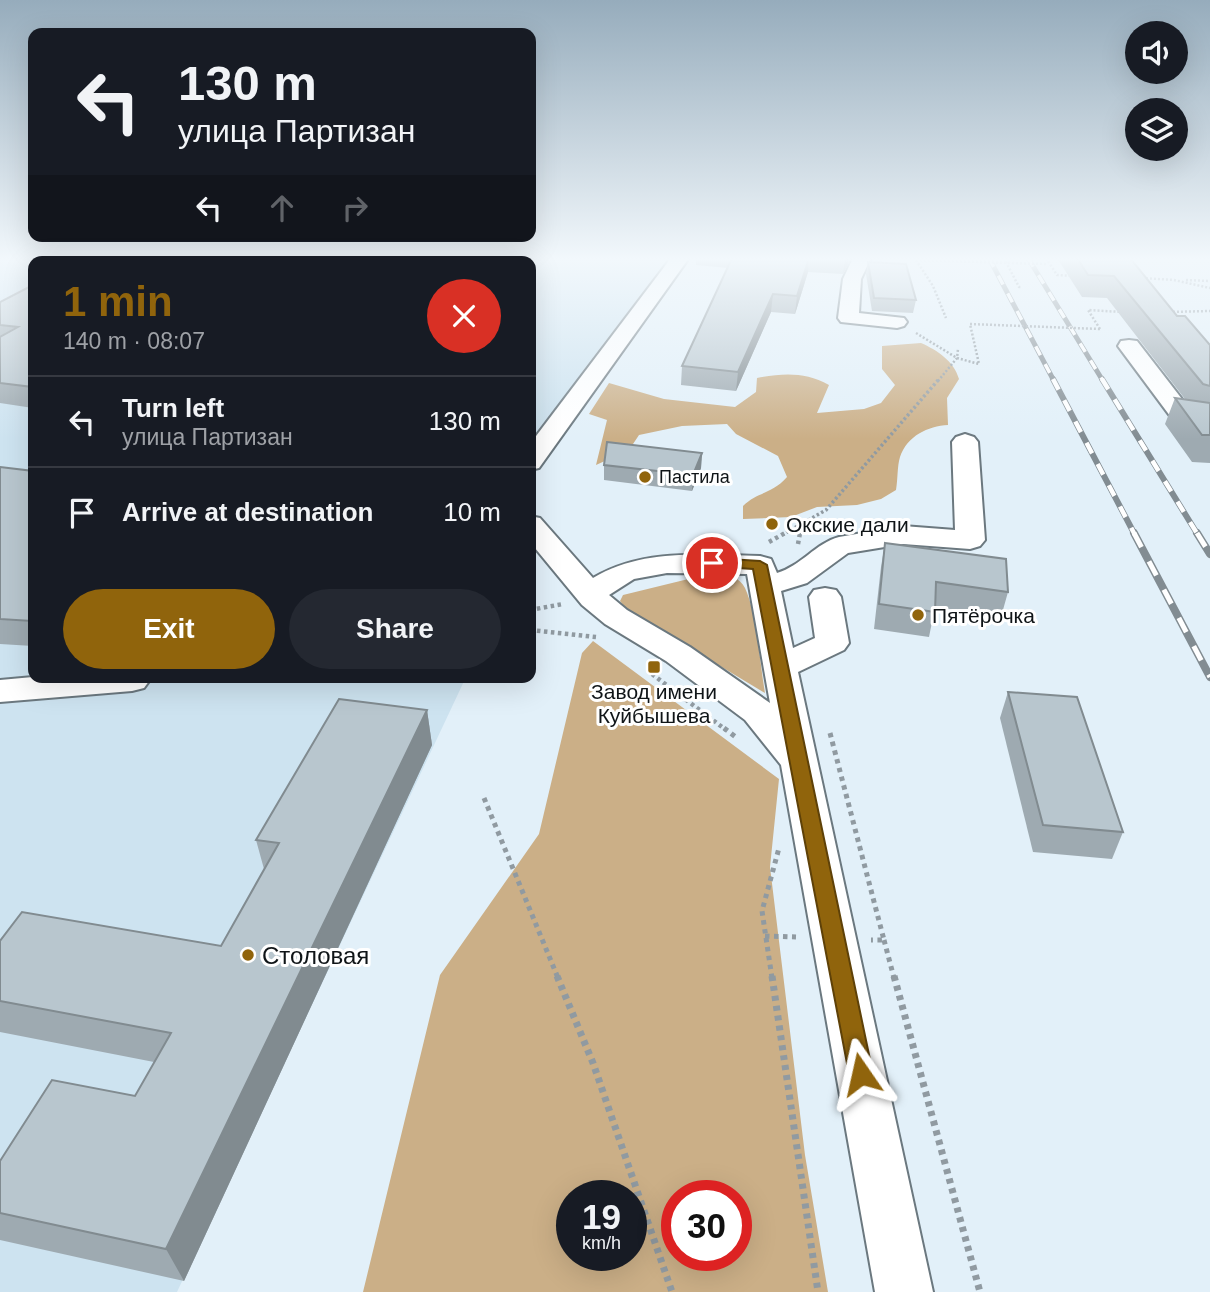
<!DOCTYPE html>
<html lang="en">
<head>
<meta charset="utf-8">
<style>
	body { margin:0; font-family:Helvetica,sans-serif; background:#242831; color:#f1f3f6; height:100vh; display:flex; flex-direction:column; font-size:26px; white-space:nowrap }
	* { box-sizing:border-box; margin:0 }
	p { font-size:23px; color:#9ea1a6 }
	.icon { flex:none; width:38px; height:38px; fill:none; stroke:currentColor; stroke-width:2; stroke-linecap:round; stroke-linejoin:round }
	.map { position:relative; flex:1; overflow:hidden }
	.side { position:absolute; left:28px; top:256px; width:508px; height:427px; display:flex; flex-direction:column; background:#171b24; border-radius:14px; box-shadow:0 7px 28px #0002 }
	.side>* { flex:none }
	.hud { position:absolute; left:28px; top:28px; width:508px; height:214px; border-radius:14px; box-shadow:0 7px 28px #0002; background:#171b24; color:#f1f3f6; overflow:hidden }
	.buttons { position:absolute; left:1125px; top:21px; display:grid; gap:14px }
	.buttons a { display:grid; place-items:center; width:63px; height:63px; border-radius:50%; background:#171b24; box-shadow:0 7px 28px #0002; font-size:35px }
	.speed { position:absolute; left:556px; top:1180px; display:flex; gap:14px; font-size:35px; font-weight:700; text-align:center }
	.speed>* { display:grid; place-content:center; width:91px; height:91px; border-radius:50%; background:#171b24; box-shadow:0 7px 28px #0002; line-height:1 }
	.speed small { font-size:18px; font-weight:400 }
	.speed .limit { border:10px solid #d22; background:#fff; color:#111 }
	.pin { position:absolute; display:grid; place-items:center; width:60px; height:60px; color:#fff; margin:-30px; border:4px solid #fff; border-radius:50%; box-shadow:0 2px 7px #0007 }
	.me { position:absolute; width:77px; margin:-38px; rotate:349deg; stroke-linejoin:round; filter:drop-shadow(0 0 5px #0008) }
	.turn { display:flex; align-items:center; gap:24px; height:147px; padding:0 35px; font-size:32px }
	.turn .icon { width:91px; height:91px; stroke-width:2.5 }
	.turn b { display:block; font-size:49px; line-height:60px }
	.lanes { display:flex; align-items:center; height:66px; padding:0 35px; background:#0003; justify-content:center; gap:35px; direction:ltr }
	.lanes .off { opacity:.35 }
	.round { display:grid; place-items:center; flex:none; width:74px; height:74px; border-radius:37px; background:#242831 }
	.head { display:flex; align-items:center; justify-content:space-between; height:119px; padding:0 35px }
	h1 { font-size:42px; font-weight:800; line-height:52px; color:#90640c }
	.cta { display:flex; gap:14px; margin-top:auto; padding:14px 35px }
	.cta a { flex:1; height:80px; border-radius:42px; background:#90640c; color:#fff; font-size:28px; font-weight:800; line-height:80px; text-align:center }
	.cta a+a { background:#242831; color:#f1f3f6 }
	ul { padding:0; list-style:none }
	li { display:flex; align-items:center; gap:21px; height:91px; padding:0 35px; border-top:2px solid #363941 }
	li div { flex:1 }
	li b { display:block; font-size:26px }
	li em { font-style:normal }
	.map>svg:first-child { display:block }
	.built { fill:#cde3f0 }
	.forest { fill:#cbaf87; fill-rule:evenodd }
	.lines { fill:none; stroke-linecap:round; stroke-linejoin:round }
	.minor-casing { stroke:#6b787f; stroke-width:4 }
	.path-far4 { stroke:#909aa1; stroke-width:2.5; stroke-dasharray:2 2; stroke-linecap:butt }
	.path-far3 { stroke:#909aa1; stroke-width:3.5; stroke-dasharray:2.5 2.5; stroke-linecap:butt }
	.path-far2 { stroke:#909aa1; stroke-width:4.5; stroke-dasharray:3.5 3.5; stroke-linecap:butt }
	.path-far1 { stroke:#909aa1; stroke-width:5; stroke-dasharray:4.5 4.5; stroke-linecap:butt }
	.path { stroke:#909aa1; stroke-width:7; stroke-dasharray:5 5; stroke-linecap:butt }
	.minor { fill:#fff; fill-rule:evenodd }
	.rail-far2-casing { stroke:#828c92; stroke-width:5 }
	.rail-far1-casing { stroke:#828c92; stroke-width:6 }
	.rail-casing { stroke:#828c92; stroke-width:8 }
	.rail-far2 { stroke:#fff; stroke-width:3.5; stroke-dasharray:10; stroke-linecap:butt }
	.rail-far1 { stroke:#fff; stroke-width:4.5; stroke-dasharray:12; stroke-linecap:butt }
	.rail { stroke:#fff; stroke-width:5; stroke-dasharray:16; stroke-linecap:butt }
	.path-bridge { stroke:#909aa1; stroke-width:2.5; stroke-dasharray:2 2; stroke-linecap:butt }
	.wall { fill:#9eaab1 }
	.shaded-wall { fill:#818b90 }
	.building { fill:#b8c6ce; stroke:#818b90; stroke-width:2 }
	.route { fill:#90640c; stroke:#5e4108; stroke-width:2 }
	.poi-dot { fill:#90640c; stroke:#fff; stroke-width:2.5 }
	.labels { text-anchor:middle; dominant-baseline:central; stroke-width:6; stroke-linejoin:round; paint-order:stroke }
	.far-poi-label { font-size:18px; fill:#0f1417; stroke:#fff; text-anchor:start }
	.poi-label { font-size:21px; fill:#0f1417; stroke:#fff; text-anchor:start }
	.near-poi-label { font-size:24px; fill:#0f1417; stroke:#fff; text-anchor:start }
</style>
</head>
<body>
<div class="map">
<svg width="1210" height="1292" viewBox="0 0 1210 1292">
	<rect width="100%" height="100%" fill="#e2f0f9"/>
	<path class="built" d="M0 258H669L585 368 530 445V261H33V677H466L177 1292H0Z"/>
	<g class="forest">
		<path d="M921 343C937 350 954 361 959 379L947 398 948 425C928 426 907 436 900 457 897 467 898 479 896 490L881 499 857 505 817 507 791 517 743 519V506C758 491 771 495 787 477L778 456 736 434 727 424 682 426 639 435 629 450 596 465 607 420 589 414 609 383 664 399 735 407 756 392 757 378C784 373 805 372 829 385L817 413 864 409 881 403 895 385 882 369V346Z"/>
		<path d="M717 572C728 574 740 578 745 588 757 614 760 664 765 693L627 610 620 601 623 595Z"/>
		<path d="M593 641 779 779 770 867 805 1155 828 1292H363L440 975 539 834 582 653ZM572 1195H632V1255H572ZM677 1195H737V1255H677Z"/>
	</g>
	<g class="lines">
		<defs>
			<g id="minor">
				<path d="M671 258H689L539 468 530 470V444Z"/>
				<path d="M853 258H871L861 279 859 313 904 318 907 322 904 326 897 328 841 322 838 318 843 279Z"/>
				<path d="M1129 340 1137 341 1192 412 1210 414V428L1176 424 1118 346 1121 341Z"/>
				<path d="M965 434 974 437 978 442 985 540 980 546 970 549 903 544 848 553 807 583 781 591 793 648 815 638 809 597 814 590 825 588 836 590 841 597 849 643 844 650 798 672 933 1292H875L781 765 745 720 666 661 605 624 582 605 530 542V516L540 518 593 578C643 548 703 555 760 556L771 559 777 573C801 566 816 543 839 537L903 526 955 530 952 442 956 437ZM667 573 747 574 770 703 690 647 627 610 609 595 634 579Z"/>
				<path d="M33 677H152L144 688 132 691 0 702V680Z"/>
			</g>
		</defs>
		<use href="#minor" class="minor-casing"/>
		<g class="path-far4">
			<path d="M1004 258 1019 287H1022"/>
			<path d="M1046 258 1057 275 1074 276"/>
			<path d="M916 260 933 286 946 318"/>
			<path d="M1142 278 1174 280 1210 288"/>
			<path d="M1186 280 1210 281"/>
			<path d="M1169 312 1210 311"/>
			<path d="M1100 329 1088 310 1122 312"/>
			<path d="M916 333 957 358 979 364 970 324"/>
			<path d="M938 381 957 358 958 349"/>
		</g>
		<g class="path-far3">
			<path d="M782 535 826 510 939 379"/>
			<path d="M799 535 801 525"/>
		</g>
		<g class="path-far2">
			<path d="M769 542 785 533"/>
			<path d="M798 544 800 533"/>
			<path d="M530 610 563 604"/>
			<path d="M530 630 596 637"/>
			<path d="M652 674 726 730"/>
		</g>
		<g class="path-far1">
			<path d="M724 728 737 738"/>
			<path d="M830 733 884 940H871"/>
			<path d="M484 798 558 978"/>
			<path d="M765 936 796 937"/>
			<path d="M884 940 894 978"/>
			<path d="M772 978 762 911 779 848"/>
		</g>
		<g class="path">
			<path d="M557 976 593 1063 672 1292"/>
			<path d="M772 976 818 1292"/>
			<path d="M894 976 980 1292"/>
		</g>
		<use href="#minor" class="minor"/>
		<defs>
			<g id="rail-far2">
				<path d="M989 258 1054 381"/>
				<path d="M1028 258 1103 381"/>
			</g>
			<g id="rail-far1">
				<path d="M1053 379 1135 535"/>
				<path d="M1102 379 1198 535"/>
			</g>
			<g id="rail">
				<path d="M1134 533 1210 677"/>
				<path d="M1197 533 1210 554"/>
			</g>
		</defs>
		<use href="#rail-far2" class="rail-far2-casing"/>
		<use href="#rail-far1" class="rail-far1-casing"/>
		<use href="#rail" class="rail-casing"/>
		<use href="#rail-far2" class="rail-far2"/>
		<use href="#rail-far1" class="rail-far1"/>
		<use href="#rail" class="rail"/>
		<g class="path-bridge">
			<path d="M916 260 1046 264"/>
			<path d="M970 324 1100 329"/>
		</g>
	</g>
	<g class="wall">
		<path d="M326 258H452L450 261H350Z"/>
		<path d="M696 258H851L843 274 808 272 795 314 771 312 736 391 681 385 682 366 728 268 696 265Z"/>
		<path d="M1057 258H1130L1177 316 1210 345V463L1192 462 1165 424 1175 398 1185 399 1107 298 1082 297Z"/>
		<path d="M868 262 916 300 913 313 872 311 866 274Z"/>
		<path d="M33 285V408L0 403V302Z"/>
		<path d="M702 453 701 468 692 491 604 480V465Z"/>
		<path d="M0 467 33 471V646L0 644Z"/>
		<path d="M885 543 1008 592 1001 617 935 607 929 637 874 629 881 567Z"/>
		<path d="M1008 692 1123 832 1112 859 1033 852 1000 718Z"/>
		<path d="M427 710 432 745 184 1281 0 1240V1161L135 1096 154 1062 0 1032V941L221 946 264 869 256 840Z"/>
	</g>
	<g class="shaded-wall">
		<path d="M438 258H452L450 261H438Z"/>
		<path d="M809 258 808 272 795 314 797 296Z"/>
		<path d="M845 258H851L843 274Z"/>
		<path d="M773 294 771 312 736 391 738 372Z"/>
		<path d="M702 453 701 468 692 491 693 475Z"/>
		<path d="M427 710 432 745 184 1281 166 1249Z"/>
	</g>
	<g class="building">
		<path d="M732 258H809L797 296 773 294 738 372 682 366Z"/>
		<path d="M1077 258H1130L1177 316H1185L1210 345V386L1203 384 1114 276 1088 275Z"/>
		<path d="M868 262 906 264 916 300 874 298Z"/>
		<path d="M33 285V387L0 383V337L18 327 0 325V302Z"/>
		<path d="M1175 398 1210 403V435H1202Z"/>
		<path d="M607 442 702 453 693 475 604 465Z"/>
		<path d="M0 467 33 471 32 621 0 619Z"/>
		<path d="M885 543 1006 559 1008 592 936 582 935 612 879 604Z"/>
		<path d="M1008 692 1077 697 1123 832 1043 825Z"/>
		<path d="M339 699 427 710 166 1249 0 1213V1161L52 1080 135 1096 171 1033 0 1001V941L22 912 221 946 279 843 256 840Z"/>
	</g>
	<linearGradient id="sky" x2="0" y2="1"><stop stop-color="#96acbc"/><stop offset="0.59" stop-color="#f2f8fc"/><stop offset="1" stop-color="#f2f8fc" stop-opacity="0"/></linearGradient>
	<rect width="1210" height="439" fill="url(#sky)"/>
	<path class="route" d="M712 558 760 561 767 565 873 1074 870 1082 861 1086 853 1082 849 1074 753 569 707 566 705 563Z"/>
	<g class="poi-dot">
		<circle cx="645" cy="477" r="7"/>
		<circle cx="772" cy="524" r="7"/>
		<circle cx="918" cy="615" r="7"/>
		<rect x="647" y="660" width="14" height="14" rx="3.5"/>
		<circle cx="248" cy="955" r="7"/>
	</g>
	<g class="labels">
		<g class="far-poi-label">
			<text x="659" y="477">Пастила</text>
		</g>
		<g class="poi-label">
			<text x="786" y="524">Окские дали</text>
			<text x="932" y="615">Пятёрочка</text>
			<text x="654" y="691" text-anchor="middle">Завод имени<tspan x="654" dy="24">Куйбышева</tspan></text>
		</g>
		<g class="near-poi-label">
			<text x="262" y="955">Столовая</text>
		</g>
	</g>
</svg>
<div class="buttons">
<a><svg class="icon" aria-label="sound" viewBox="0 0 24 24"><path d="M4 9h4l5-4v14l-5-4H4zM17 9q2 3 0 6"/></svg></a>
<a><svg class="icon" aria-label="layers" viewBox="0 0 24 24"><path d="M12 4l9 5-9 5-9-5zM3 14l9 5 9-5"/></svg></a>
</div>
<div class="speed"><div>19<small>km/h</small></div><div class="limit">30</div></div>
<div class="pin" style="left:712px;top:563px;background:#d93025"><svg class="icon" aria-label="arrive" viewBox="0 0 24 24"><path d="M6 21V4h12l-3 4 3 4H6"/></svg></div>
<svg class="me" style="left:861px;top:1074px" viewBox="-20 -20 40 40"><path d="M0-17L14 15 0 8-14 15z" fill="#90640c" stroke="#fff" stroke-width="4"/></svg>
<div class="hud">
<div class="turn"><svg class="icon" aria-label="left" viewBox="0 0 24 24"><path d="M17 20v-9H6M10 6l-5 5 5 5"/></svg><div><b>130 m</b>улица Партизан</div></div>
<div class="lanes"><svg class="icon" aria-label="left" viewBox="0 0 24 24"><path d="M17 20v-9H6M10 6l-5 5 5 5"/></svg><svg class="icon off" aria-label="ahead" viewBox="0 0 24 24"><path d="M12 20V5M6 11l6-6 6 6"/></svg><svg class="icon off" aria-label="right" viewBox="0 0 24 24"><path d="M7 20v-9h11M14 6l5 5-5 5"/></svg></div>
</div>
<section class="side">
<div class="head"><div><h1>1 min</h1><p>140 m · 08:07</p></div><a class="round" style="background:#d93025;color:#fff"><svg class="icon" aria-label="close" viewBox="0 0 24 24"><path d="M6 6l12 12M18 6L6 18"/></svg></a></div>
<ul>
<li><svg class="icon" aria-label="left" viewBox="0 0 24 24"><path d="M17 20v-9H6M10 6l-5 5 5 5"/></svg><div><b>Turn left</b><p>улица Партизан</p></div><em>130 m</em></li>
<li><svg class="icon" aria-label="arrive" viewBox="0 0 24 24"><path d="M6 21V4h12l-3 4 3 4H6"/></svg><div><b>Arrive at destination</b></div><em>10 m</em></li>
</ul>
<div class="cta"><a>Exit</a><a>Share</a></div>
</section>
</div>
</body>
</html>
